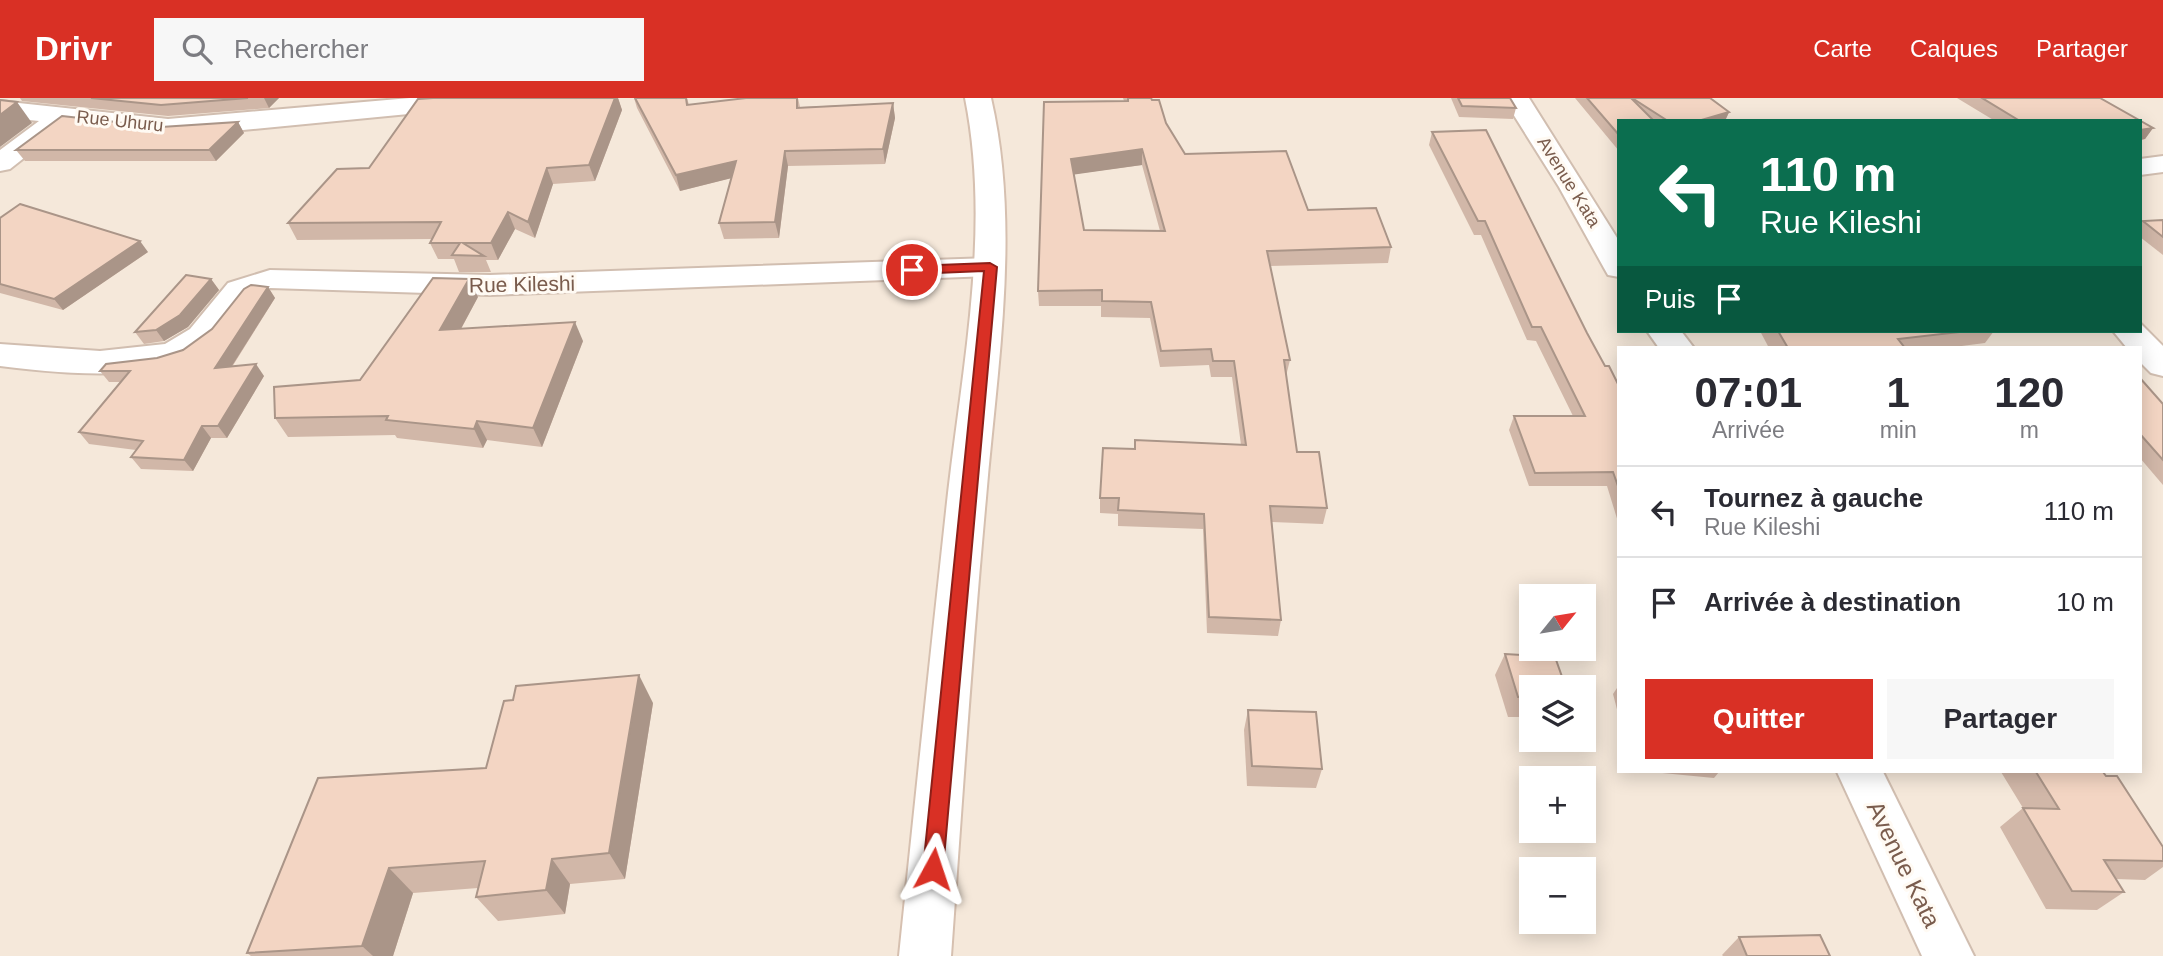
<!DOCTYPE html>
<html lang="fr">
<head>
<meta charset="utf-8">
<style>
	body { margin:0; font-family:Arial,sans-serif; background:#f7f7f7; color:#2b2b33; height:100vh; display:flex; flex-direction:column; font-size:26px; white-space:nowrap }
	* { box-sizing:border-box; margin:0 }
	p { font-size:23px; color:#7c7c81 }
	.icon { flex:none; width:38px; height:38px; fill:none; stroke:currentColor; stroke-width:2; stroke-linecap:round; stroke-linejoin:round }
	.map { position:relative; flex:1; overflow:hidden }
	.panel { position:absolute; left:1617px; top:248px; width:525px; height:427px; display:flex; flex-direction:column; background:#fff; border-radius:0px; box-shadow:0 4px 18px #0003 }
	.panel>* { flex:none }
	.banner { position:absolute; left:1617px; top:21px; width:525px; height:214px; border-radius:0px; box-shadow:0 4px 18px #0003; background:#0b6e4f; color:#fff; overflow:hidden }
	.needle { width:46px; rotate:60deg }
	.fabs { position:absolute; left:1519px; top:486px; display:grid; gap:14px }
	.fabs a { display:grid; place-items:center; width:77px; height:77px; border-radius:0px; background:#fff; box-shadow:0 4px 18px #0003; font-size:35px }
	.pin { position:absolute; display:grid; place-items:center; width:60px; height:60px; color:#fff; margin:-30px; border:4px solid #fff; border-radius:50%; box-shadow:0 2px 7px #0007 }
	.me { position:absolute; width:77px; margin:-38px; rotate:5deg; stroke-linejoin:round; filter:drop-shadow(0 0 5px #0008) }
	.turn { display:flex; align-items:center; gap:24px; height:147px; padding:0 28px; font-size:32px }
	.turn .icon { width:91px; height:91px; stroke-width:2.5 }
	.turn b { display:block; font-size:49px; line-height:60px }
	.then { display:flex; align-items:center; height:66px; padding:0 28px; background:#0003; gap:14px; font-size:26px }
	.eta { display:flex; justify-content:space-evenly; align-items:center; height:119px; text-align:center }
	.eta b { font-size:42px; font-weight:800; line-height:49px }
	.primary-button { display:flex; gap:14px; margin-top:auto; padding:14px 28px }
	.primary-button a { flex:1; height:80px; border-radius:0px; background:#d93025; color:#fff; font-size:28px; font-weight:800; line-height:80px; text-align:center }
	.primary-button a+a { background:#f7f7f7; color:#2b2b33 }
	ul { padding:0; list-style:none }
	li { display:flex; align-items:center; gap:21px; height:91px; padding:0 28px; border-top:2px solid #e1e1e2 }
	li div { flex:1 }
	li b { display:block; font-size:26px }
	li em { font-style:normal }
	header { display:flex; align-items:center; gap:42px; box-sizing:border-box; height:98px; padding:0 35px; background:#d93025; color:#fff }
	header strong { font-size:33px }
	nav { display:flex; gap:38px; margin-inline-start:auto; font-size:24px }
	.search { width:490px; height:63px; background:#f7f7f7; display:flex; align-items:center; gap:18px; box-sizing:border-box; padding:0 24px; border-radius:0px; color:#7c7c81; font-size:26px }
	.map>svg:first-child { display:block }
	.residential { fill:#f5e8da; fill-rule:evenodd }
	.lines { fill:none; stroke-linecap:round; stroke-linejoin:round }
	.minor-casing { stroke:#d1beb0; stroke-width:4 }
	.secondary-casing { stroke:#d6c0b0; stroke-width:4 }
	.minor { fill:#fff; fill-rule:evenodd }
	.secondary { fill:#fff; fill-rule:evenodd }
	.wall { fill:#d1b7a8; fill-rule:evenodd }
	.shaded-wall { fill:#aa9588 }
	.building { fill:#f3d5c3; stroke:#aa9588; stroke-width:2; fill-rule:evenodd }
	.route { fill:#d93025; stroke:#8d1f18; stroke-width:2 }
	.labels { text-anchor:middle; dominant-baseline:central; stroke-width:6; stroke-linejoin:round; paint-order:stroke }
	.far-street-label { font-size:18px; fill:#7a5c4d; stroke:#fffaf3 }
	.street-label { font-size:21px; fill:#7a5c4d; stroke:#fffaf3 }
	.near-street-label { font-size:24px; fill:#7a5c4d; stroke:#fffaf3 }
</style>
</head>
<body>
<header>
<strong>Drivr</strong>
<div class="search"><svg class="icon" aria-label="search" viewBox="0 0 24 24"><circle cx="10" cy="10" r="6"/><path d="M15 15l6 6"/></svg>Rechercher</div>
<nav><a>Carte</a><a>Calques</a><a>Partager</a></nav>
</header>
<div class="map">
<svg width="2163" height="858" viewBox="0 0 2163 858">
	<rect width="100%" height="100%" fill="#fdf6ec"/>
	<path class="residential" d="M0 0H2163V858H0ZM1619 23H2140V233H1619ZM1619 250H2140V674H1619ZM1531 499H1584V551H1531ZM1531 590H1584V642H1531ZM1531 681H1584V733H1531ZM1531 772H1584V824H1531Z"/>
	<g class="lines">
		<defs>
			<g id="minor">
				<path d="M410 0H504L500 5 491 8 202 36 168 37 67 26 10 71 0 73V52L39 23 0 19V3L168 21Z"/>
				<path d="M1503 0H1529L1619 143V179L1608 177 1604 170 1559 89Z"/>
				<path d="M2163 58V74L2140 77V61Z"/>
				<path d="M990 160 1001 162 1005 169 1001 176 990 178 490 197 270 190C237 200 234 229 210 249 164 287 56 275 0 268V246L100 253 165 246 190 231 228 185 270 172 490 177Z"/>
				<path d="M2141 226 2163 248V278L2151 275 2140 264V250H2127L2113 233H2140Z"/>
				<path d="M1647 233H1681L1694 250H1659Z"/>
				<path d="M1837 674H1883L1974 858H1922Z"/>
			</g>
			<path id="secondary" d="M965 0H991C1021 130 997 268 986 400 972 552 962 705 951 858H899C915 704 931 549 948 395 963 265 991 129 965 0Z"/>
		</defs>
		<use href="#minor" class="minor-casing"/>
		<use href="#secondary" class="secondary-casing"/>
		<use href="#minor" class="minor"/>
		<use href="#secondary" class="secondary"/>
	</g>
	<g class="wall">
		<path d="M20 0H279L269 10 168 18 22 3Z"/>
		<path d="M433 0H618L622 12 595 83 553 86 535 140 515 131 498 162H486L491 174H459L454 161H438L430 145 432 141 297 142 288 125 369 70Z"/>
		<path d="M634 0H687L689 7 745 0H798L800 9 893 5 895 20 885 66 788 68 779 140 724 141 719 125 731 80 680 93 637 10Z"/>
		<path d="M1123 0H1151L1185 56 1391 149 1388 165 1270 168 1290 262 1286 278 1297 354 1327 410 1323 426 1272 424 1281 522 1278 538 1207 535 1203 431 1118 428V416L1100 415V400L1135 351 1241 347 1232 279H1211L1209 267 1160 269 1150 220 1101 219V208H1039L1038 193 1044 4 1124 3ZM1142 67 1160 133 1084 132 1074 76Z"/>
		<path d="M1451 0H1510L1516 10 1513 21 1459 19Z"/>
		<path d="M1575 0H1710L1729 14 1725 23H1619V53Z"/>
		<path d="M1957 0H2103H2101L2153 30 2145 41 2140 42V23H1995Z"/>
		<path d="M238 24 244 35 216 63H25L16 52 161 29Z"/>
		<path d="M1432 34 1587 235 1605 268 1619 288V427L1607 388H1529L1509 332 1514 318H1573L1536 243 1527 242 1481 137H1474L1429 47Z"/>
		<path d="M0 120 148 154 63 212 0 195Z"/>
		<path d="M2163 122V157L2140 139V127L2143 123Z"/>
		<path d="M211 181 219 192 188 229 164 243 144 246 135 234Z"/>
		<path d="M268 189 275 200 232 269 264 278 227 340H211L193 373 141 371 131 359 136 352 89 346 79 334 120 284H109L100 273 157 260 183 252 212 231Z"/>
		<path d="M478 199 461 231 583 243 542 349 487 342 483 350 397 340 395 337 288 339 275 320 360 282Z"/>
		<path d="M1760 233H1994L1985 245 1946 250H1769Z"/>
		<path d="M2140 280 2163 306V387L2140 360Z"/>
		<path d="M1505 556 1531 590V619H1508L1495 577Z"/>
		<path d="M1619 587V619L1613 596Z"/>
		<path d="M653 605 625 781 570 786 565 816 498 823 476 799 478 790 413 795 393 858H251L247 855 486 670Z"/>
		<path d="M1248 612 1322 671 1316 690 1247 688 1244 632Z"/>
		<path d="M1652 674H1719L1714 680Z"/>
		<path d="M2001 674H2103L2163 763V769L2145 782 2116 781 2124 794 2097 812 2046 811 2000 729 2023 710Z"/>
		<path d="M1739 839 1830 858H1723L1722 857Z"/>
	</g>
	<g class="shaded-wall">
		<path d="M264 0H279L269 10Z"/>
		<path d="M615 0H618L622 12 595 83 589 67Z"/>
		<path d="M17 4 32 25 0 49V17Z"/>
		<path d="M893 5 895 20 885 66 883 51Z"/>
		<path d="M1729 14 1725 23H1698Z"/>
		<path d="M238 24 244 35 216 63 209 52Z"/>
		<path d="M2153 30 2145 41 2140 42V32Z"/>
		<path d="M1142 51V67L1071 77V61Z"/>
		<path d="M785 53 788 68 779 140 775 124Z"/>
		<path d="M736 63 740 78 680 93 676 77Z"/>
		<path d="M547 70 553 86 535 140 528 124Z"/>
		<path d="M508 114 515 131 498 162 491 145Z"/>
		<path d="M140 143 148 154 63 212 54 201Z"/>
		<path d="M211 181 219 192 188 229 164 243 156 232Z"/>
		<path d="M469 181 478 199 450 251 440 232Z"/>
		<path d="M268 189 275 200 223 282 215 270Z"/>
		<path d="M575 224 583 243 542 349 533 330Z"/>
		<path d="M256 266 264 278 227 340 218 328Z"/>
		<path d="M477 323 487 342 483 350 474 331Z"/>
		<path d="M202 328 211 340 193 373 184 362Z"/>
		<path d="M639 577 653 605 625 781 609 755Z"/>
		<path d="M552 761 570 786 565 816 546 792Z"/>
		<path d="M389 770 413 795 393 858H373L362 848Z"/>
	</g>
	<g class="building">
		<path d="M91 0H248L161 7Z"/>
		<path d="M433 0H615L589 67 547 70 528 124 508 114 491 145H463L484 158 452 157 460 145H430L441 124 288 125 337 71 369 70 418 1Z"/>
		<path d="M635 0H686L687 7 746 0H797V10L893 5 883 51 785 53 775 124 719 125 736 63 676 77Z"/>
		<path d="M1128 0H1151L1152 2H1159L1166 25 1185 56 1286 53 1308 112 1376 110 1391 149 1267 153 1290 262H1284L1297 354H1319L1327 410 1270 408 1281 522 1209 519 1204 416 1118 412 1119 400H1100L1103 350 1135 351V342L1246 347 1234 263H1213L1211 251 1161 253 1151 204 1102 203V192L1038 193 1044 4 1128 3ZM1142 51 1165 133 1084 132 1071 61Z"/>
		<path d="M1458 0H1510L1516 10 1462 8Z"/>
		<path d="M1587 0H1631L1654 23H1619V37Z"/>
		<path d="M1632 0H1710L1729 14 1698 23H1668Z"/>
		<path d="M1982 0H2100L2153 30 2140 32V23H2020Z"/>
		<path d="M0 2 17 4 0 17Z"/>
		<path d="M62 18 161 29 238 24 209 52H16Z"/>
		<path d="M1486 32 1587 235 1605 268H1609L1619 288V391L1613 374 1535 375 1514 318H1585L1541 229H1532L1485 123H1478L1432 34Z"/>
		<path d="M20 106 140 143 54 201 0 186V120Z"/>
		<path d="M2163 122V139L2143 123Z"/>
		<path d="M186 177 211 181 180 217 156 232 135 234Z"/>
		<path d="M433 180 469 181 440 232 575 224 533 330 477 323 474 331 386 322 388 318 275 320 274 289 360 282Z"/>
		<path d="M251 187 268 189 215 270 256 266 218 328H202L184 362 131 359 143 343 79 334 130 273H100L106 266 157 260 183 252 212 231 244 191Z"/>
		<path d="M1778 233H1968L1898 241 1905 250H1788Z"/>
		<path d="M2140 280 2163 306V362L2140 336Z"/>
		<path d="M1505 556 1555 559 1566 590H1531V599H1518Z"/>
		<path d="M639 577 609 755 552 761 546 792 476 799 485 763 389 770 362 848 247 855 318 680 486 670 504 603 513 602 516 588Z"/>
		<path d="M1248 612 1316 614 1322 671 1252 668Z"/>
		<path d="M2036 674H2103L2106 678H2117L2163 749V763L2104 762 2124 794 2072 793 2023 710 2059 711Z"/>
		<path d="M1820 837 1830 858H1747L1739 839Z"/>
	</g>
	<path class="route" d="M990 165 997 169 943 771 940 777 933 780 926 777 923 771 984 173 912 176 906 172 912 168Z"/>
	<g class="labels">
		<g class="far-street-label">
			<text transform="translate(120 23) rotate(6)">Rue Uhuru</text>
			<text transform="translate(1569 84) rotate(58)">Avenue Kata</text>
		</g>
		<g class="street-label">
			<text transform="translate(522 186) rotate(-1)">Rue Kileshi</text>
		</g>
		<g class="near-street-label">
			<text transform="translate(1904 766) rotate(64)">Avenue Kata</text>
		</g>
	</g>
</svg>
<div class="fabs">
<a><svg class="needle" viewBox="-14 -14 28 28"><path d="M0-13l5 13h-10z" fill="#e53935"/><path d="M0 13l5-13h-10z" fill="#7c7c81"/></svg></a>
<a><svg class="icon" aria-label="layers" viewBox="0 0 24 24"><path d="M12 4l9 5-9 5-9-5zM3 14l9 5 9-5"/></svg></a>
<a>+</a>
<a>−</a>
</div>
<div class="pin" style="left:912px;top:172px;background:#d93025"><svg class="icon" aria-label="arrive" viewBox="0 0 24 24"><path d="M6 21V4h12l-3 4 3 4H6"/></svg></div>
<svg class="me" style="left:933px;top:771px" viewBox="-20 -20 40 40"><path d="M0-17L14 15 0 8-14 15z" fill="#d93025" stroke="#fff" stroke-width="4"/></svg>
<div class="banner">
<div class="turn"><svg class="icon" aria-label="left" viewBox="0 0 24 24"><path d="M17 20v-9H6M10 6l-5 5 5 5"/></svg><div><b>110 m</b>Rue Kileshi</div></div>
<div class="then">Puis<svg class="icon" aria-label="arrive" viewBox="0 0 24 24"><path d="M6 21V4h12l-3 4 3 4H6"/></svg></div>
</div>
<section class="panel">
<div class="eta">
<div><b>07:01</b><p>Arrivée</p></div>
<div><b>1</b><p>min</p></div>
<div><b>120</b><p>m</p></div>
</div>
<ul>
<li><svg class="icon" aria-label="left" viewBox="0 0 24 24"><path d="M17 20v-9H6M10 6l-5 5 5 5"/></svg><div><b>Tournez à gauche</b><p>Rue Kileshi</p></div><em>110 m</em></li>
<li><svg class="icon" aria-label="arrive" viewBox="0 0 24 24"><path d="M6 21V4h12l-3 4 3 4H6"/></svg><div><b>Arrivée à destination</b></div><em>10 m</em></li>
</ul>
<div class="primary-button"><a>Quitter</a><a>Partager</a></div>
</section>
</div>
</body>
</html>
